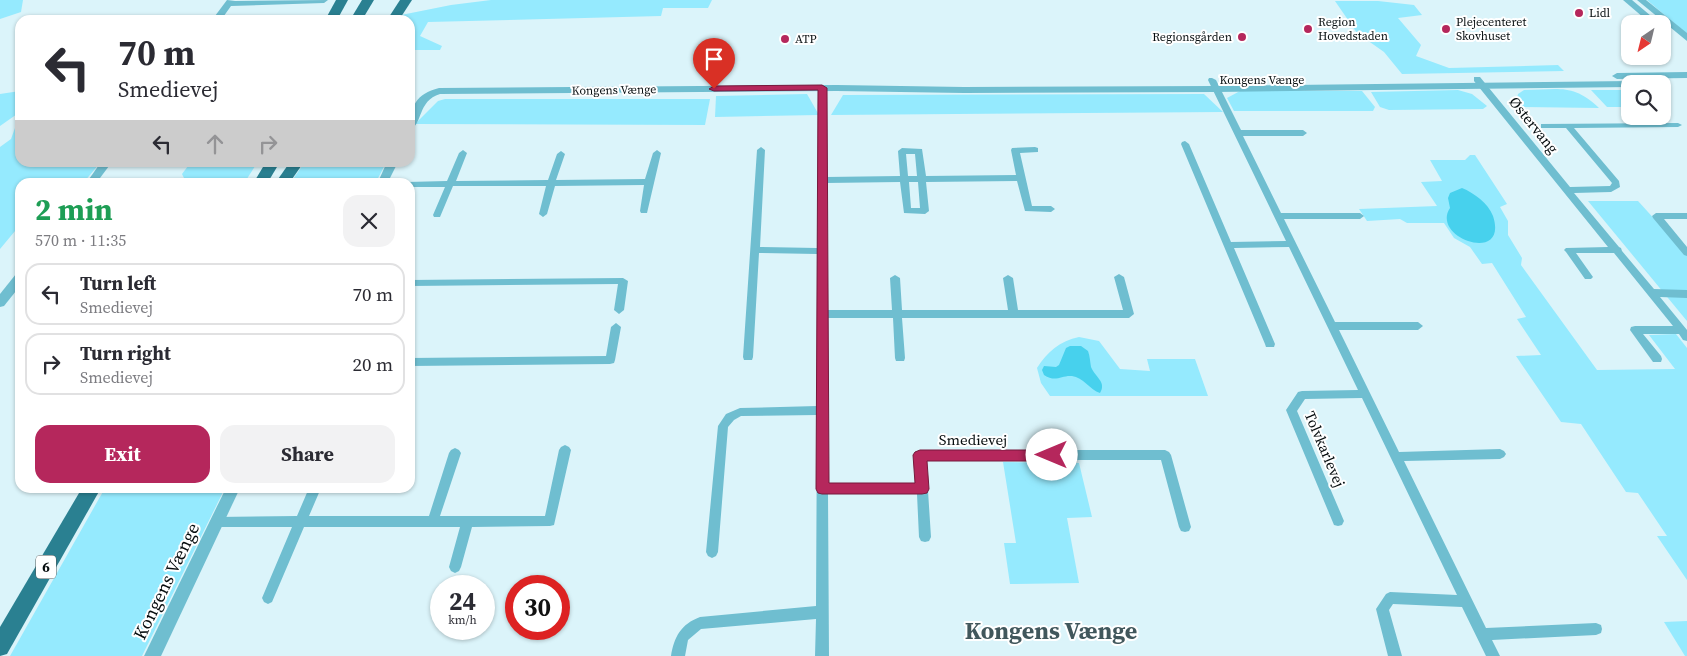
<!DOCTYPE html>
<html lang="en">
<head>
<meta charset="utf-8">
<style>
	body { margin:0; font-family:"Source Serif 4",serif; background:#f2f2f3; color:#2b2b33; height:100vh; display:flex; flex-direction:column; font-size:19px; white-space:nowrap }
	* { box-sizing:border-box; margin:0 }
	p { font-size:16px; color:#7c7c81 }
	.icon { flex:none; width:28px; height:28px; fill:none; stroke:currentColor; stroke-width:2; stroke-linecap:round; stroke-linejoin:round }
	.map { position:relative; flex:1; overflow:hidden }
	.side { position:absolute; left:15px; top:178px; width:400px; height:315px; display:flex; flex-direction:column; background:#fff; border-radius:15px; box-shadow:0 1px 4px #0004 }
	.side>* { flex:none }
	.banner { position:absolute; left:15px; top:15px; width:400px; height:152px; border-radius:15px; box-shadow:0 1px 4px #0004; background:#fff; color:#2b2b33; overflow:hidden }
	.needle { width:32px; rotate:215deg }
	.fabs { position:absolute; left:1621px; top:15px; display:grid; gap:10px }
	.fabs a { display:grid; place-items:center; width:50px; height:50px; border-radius:10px; background:#fff; box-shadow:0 1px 4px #0004; font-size:25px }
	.speed { position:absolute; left:430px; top:575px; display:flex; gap:10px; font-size:25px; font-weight:700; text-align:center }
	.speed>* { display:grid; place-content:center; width:65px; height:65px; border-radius:50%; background:#fff; box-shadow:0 1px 4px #0004; line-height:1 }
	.speed small { font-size:12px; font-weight:400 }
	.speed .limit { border:8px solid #d22; background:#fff; color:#111 }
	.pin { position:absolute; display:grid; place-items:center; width:42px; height:42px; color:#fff; margin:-51px -21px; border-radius:50% 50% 50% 0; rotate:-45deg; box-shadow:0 0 5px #0007 }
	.pin .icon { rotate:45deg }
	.me { position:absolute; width:55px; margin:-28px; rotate:270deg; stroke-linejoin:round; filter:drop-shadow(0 0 4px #0008) }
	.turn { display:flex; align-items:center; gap:18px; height:105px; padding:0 20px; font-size:22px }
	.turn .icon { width:65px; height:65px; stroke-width:2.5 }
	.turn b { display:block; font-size:35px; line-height:42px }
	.lanes { display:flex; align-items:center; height:48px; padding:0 20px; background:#0003; justify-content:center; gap:25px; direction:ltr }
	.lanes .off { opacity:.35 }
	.round { display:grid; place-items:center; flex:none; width:52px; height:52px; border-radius:15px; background:#f2f2f3 }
	.summary { display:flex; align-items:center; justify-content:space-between; height:85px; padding:0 20px }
	h1 { font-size:30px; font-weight:700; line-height:38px; color:#1e9e55 }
	.cta { display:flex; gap:10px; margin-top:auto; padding:10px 20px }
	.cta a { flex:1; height:58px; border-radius:15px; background:#b5275c; color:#fff; font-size:20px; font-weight:700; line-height:58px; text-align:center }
	.cta a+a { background:#f2f2f3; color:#2b2b33 }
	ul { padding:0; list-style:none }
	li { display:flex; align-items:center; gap:15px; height:62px; margin:0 10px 8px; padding:0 10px; border:2px solid #e1e1e2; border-radius:15px }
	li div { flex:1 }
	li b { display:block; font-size:19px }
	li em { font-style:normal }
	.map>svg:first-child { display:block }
	.green { fill:#95eafe }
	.water { fill:#47d1ed }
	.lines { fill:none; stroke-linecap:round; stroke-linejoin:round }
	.minor { fill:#6fbed0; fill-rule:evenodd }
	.tertiary { fill:#6fbed0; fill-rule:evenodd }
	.trunk { fill:#2a8091; fill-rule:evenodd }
	.route { fill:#b5275c; stroke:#76193c }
	.poi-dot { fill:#b5275c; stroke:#fff; stroke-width:2 }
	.labels { text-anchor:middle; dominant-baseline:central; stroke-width:4; stroke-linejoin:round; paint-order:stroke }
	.far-poi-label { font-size:12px; fill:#060d0f; stroke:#fff; text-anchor:start }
	.far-street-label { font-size:12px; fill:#060d0f; stroke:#fff }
	.shield { fill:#fff; stroke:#515657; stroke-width:1 }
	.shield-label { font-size:14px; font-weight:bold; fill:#060d0f }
	.street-label { font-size:15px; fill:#060d0f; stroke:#fff }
	.near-street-label { font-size:18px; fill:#060d0f; stroke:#fff }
	.near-district-label { font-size:24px; font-weight:bold; fill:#41575c; stroke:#fff }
</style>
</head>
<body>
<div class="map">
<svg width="1687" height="656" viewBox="0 0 1687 656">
	<rect width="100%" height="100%" fill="#dbf4fa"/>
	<g class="green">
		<path d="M0 0H23L21 12 0 19Z"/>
		<path d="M491 0H712L708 8H663L661 16 428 22 420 36 442 46 440 50H410V20H398L401 15 451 5Z"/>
		<path d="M1647 0H1687V34Z"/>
		<path d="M1335 1H1378L1414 5 1422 15 1398 18 1421 45 1416 56 1449 68 1558 65 1564 71 1402 74 1384 52 1357 33Z"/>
		<path d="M1458 90 1472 94 1487 106 1483 109 1389 110 1380 107 1371 92Z"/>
		<path d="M1524 90C1558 90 1573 83 1599 108L1515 107 1518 94Z"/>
		<path d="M1591 90H1630V107H1607Z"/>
		<path d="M20 91V112L0 126V94Z"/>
		<path d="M1240 91H1362L1375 107 1373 111H1234L1227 98Z"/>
		<path d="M807 94 819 115 715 117 716 96Z"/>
		<path d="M1204 94 1223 112 831 115 843 95Z"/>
		<path d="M445 99H710L705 125 415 124 438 101Z"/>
		<path d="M20 123V162L100 163 84 182H20V225L0 249V147L11 139 15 128Z"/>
		<path d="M1470 155H1475L1507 204 1500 207 1508 221V235L1522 258 1521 265 1597 370 1675 369 1649 335 1676 334 1687 348V580L1657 536H1667L1638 493 1626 492 1581 424 1561 422 1516 356 1541 355 1517 319 1526 317 1492 263 1482 264 1470 247 1454 238 1444 223H1407L1400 219 1367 221 1359 209 1437 206 1421 182 1442 181 1430 160H1465Z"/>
		<path d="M191 162H257V163L245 182H186L182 174Z"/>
		<path d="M304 163V162L386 163 376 182H291Z"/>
		<path d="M1588 201H1638L1687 255V321Z"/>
		<path d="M1079 337 1099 341 1120 369 1150 371 1147 359H1195L1208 396H1050L1041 383 1037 368C1047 352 1060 341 1079 337Z"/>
		<path d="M1003 462 1079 463 1092 517 1067 518 1079 583 1010 584 1004 543H1016Z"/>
		<path d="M105 488H225L142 656H10Z"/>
		<path d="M1687 621V656H1685L1664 622Z"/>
	</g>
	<g class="water">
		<path d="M1462 188C1474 193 1488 203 1493 216 1509 265 1430 238 1450 208L1448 198 1450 193Z"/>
		<path d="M1070 346H1081L1088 351C1090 356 1090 362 1091 367 1095 377 1107 382 1100 393 1090 390 1083 377 1072 376 1061 375 1056 383 1044 375L1042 370 1044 366 1056 367 1059 365 1066 348Z"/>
	</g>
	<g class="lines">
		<g class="minor">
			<path d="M1474 77H1480L1570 187 1610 186 1612 183 1566 128H1541V124L1678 123 1682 125 1678 127 1574 128 1619 181 1620 187 1611 192 1574 193 1619 247 1621 248 1622 251 1654 289 1687 290V298L1660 297 1687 330V341L1683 340 1679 334H1643L1661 356 1662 359 1661 362H1653L1630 330 1631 327 1635 326H1673L1614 253H1576L1593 277 1591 279H1585L1566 252 1564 250 1566 248 1608 247 1474 81Z"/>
			<path d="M1209 78H1212L1216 80 1241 130H1303L1307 133 1303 136H1243L1281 213H1360L1364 216 1360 219H1284L1335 322H1418L1423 326 1418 330H1339L1399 452 1500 449 1504 451 1506 454 1504 457 1500 459 1404 461 1486 628 1596 623 1601 625 1602 629 1601 633 1596 635 1492 640 1500 656H1486L1462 607 1393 604 1389 610 1402 656H1388L1376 609 1386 594 1390 592 1457 595 1362 398 1305 399 1297 411 1344 521 1342 525 1338 526 1334 525 1286 410 1298 392 1302 391 1358 390 1289 247 1234 248 1275 344 1274 347H1266L1265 344 1181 144 1182 142 1185 141 1189 144 1231 242 1286 241 1208 80Z"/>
			<path d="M819 86H822L826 88V177L900 176 898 151 902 148 922 149 926 176 1016 175 1011 150 1012 148 1035 147 1038 148V152L1020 153 1032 206H1051L1055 209 1051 212 1025 211 1017 181 926 182 929 211 925 214 904 213 900 182 826 183 827 310H892L890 278 895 275 900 278 902 310H1008L1003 278 1008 275 1013 278 1018 310H1123L1114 277 1119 274 1124 277 1134 314 1129 318H902L905 358 904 361H896L895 358 893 318H827L828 484H916L914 455 916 452 920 450H1165L1169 452 1171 455 1191 527 1189 531 1185 532 1181 531 1179 527 1161 460H926L931 537 929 541 925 542 921 541 919 537 917 494H828L829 656H815L816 619 701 629 688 640 685 656H671C674 637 681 624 700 617L816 606 817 415 741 416 734 420 728 427 718 552 716 556 712 558 708 556 706 552 718 426 726 414 740 408 817 406V254L759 253 753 357 752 360H744L743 357 757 150 761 147 765 150 760 247 817 248ZM906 154H915L917 176H908ZM909 182H918L920 208H911Z"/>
			<path d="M463 150 467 153 456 181 548 180 557 154 561 151 565 154 556 180 645 179 653 153 657 150 661 153 647 213H641L640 211 644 185 555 186 547 214 543 217 539 214 546 186H453L440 217H434L433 215 445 187H410V182H407L447 181 459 153Z"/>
			<path d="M1656 213H1687V219H1664L1687 247V256L1684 255 1653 218 1652 216Z"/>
			<path d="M623 278 628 281 624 310 619 314 614 310 618 284 410 286V280Z"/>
			<path d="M616 323 621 327 615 360 614 363 610 364 410 366V358L606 356 611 327Z"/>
			<path d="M565 445 569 447 571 450 554 525 550 526 472 527 461 567 459 571 455 573 451 571 449 567 460 527H304L272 602 268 604 264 602 262 598 292 527H216L212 526 210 522 212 518 216 517 297 516 309 488H321L309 516H429L449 453 451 450 455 448 459 450 461 453 440 516H545L559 450 561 447Z"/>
		</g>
		<g class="tertiary">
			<path d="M227 0 235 1 328 0 324 3 231 6 221 20H212Z"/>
			<path d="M1623 0H1632L1651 16 1647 19 1644 18Z"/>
			<path d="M1637 0H1646L1687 33V41Z"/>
			<path d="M1687 72V78L1617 79 1612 76 1617 73Z"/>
			<path d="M1630 81 1635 84H1630V87L1216 92 964 93 837 91 440 94C417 101 423 125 410 129 410 106 416 94 439 88L837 85 964 87 1216 86Z"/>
			<path d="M101 162H112L97 182H87Z"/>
			<path d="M387 162H398L388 182H378Z"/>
			<path d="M20 273V286L4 306 0 307V294L16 274Z"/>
			<path d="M226 488H240L161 656H144Z"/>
		</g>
		<g class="trunk">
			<path d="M336 0H348L337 20H325Z"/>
			<path d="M362 0H374L362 20H350Z"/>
			<path d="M400 0H412L399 20H387Z"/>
			<path d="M266 162H280L268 182H254Z"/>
			<path d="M290 162H304L290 182H276Z"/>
			<path d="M82 488H101L7 654 0 656V627Z"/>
		</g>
	</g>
	<path class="route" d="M822 85 827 88 829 483H915L913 455 915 452 920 450H1052L1057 452 1058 455 1057 459 1052 461H927L929 489 927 493 922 494H822L818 493 816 489 818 90 714 91 709 89 714 86Z"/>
	<g class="poi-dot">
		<circle cx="1579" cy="13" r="5"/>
		<circle cx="1308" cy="29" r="5"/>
		<circle cx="1446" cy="29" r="5"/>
		<circle cx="1242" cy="37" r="5"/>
		<circle cx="785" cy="39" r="5"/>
	</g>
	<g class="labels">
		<g class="far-poi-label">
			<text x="1589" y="13">Lidl</text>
			<text x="1318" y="22">Region<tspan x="1318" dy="14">Hovedstaden</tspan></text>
			<text x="1456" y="22">Plejecenteret<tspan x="1456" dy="14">Skovhuset</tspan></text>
			<text x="1232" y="37" text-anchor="end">Regionsgården</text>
			<text x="795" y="39">ATP</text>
		</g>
		<g class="far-street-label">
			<text x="1262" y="80">Kongens Vænge</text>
			<text transform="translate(614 90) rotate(-1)">Kongens Vænge</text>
		</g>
		<rect class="shield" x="36" y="555.5" width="20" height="23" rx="4"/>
		<g class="shield-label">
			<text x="46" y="567">6</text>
		</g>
		<g class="street-label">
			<text transform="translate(1534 125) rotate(51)">Østervang</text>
			<text x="973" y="439">Smedievej</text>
			<text transform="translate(1325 449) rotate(67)">Tolvkarlevej</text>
		</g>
		<g class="near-street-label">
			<text transform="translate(166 581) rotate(-64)">Kongens Vænge</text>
		</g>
		<g class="near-district-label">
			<text x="1051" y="630">Kongens Vænge</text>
		</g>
	</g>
</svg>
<div class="fabs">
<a><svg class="needle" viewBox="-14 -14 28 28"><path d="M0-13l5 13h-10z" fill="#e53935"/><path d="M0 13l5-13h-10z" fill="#7c7c81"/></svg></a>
<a><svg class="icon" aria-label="search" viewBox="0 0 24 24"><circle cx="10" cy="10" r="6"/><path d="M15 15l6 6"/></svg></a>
</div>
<div class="speed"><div>24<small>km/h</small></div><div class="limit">30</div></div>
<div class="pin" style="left:714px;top:89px;background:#d93025"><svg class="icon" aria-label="arrive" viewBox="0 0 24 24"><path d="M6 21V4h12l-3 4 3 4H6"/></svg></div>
<svg class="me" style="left:1052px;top:455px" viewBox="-20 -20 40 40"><circle r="19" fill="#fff"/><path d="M0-13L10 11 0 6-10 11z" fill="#b5275c"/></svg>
<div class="banner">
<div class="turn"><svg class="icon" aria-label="left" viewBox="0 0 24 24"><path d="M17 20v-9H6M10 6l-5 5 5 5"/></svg><div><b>70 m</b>Smedievej</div></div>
<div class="lanes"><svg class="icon" aria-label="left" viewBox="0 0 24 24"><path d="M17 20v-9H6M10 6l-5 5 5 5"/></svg><svg class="icon off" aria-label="ahead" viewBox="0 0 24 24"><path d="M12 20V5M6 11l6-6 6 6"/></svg><svg class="icon off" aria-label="right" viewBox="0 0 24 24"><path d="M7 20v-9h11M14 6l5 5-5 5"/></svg></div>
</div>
<section class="side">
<div class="summary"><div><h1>2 min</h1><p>570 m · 11:35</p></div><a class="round"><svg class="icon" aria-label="close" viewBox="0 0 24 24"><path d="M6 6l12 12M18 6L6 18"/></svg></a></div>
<ul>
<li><svg class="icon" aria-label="left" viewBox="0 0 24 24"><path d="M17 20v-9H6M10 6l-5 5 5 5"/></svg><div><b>Turn left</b><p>Smedievej</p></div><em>70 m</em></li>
<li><svg class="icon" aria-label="right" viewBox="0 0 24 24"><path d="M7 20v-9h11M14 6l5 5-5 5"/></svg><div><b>Turn right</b><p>Smedievej</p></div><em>20 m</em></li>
</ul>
<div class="cta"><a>Exit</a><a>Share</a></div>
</section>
</div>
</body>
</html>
